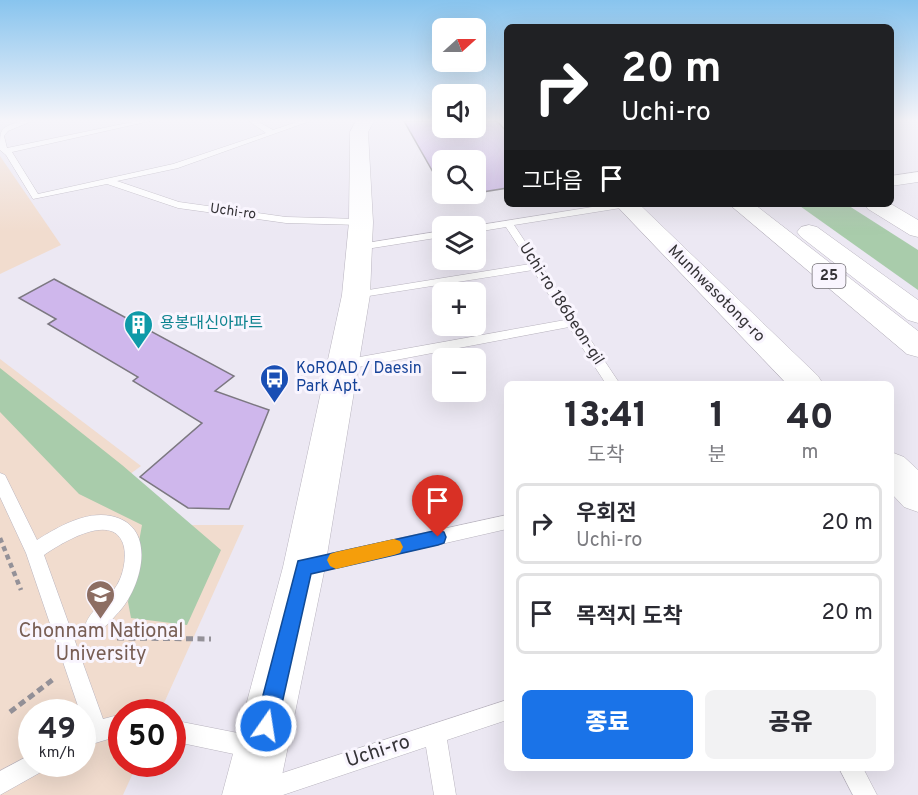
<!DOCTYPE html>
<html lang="ko">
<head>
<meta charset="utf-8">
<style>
	body { margin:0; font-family:Overpass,"Noto Sans KR",sans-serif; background:#f2f2f3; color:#2b2b33; height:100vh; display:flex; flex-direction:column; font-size:22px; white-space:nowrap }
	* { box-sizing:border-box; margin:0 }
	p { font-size:20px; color:#7c7c81 }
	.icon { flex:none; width:33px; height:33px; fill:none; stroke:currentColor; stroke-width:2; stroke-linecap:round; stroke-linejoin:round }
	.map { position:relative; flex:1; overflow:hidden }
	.side { position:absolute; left:504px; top:381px; width:390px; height:390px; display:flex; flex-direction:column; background:#fff; border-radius:9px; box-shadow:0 6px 24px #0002 }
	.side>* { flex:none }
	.hud { position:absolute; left:504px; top:24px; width:390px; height:183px; border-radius:9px; box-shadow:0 6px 24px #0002; background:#202124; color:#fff; overflow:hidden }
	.needle { width:39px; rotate:69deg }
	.tools { position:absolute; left:432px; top:18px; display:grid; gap:12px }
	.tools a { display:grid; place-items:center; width:54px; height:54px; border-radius:9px; background:#fff; box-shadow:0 6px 24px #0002; font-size:30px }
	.speed { position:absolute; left:18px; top:699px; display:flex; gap:12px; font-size:30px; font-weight:700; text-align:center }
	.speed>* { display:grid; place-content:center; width:78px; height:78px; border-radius:50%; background:#fff; box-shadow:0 6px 24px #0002; line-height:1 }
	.speed small { font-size:15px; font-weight:400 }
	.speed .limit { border:9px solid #d22; background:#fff; color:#111 }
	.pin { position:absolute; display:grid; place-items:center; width:51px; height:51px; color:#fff; margin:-62px -26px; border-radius:50% 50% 50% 0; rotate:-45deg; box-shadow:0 0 6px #0007 }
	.pin .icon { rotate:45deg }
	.me { position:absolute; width:66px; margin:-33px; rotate:13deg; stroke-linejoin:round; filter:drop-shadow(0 0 4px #0008) }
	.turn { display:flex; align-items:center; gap:21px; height:126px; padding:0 18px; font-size:27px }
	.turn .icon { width:78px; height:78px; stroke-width:2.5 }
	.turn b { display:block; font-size:42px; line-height:51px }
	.then { display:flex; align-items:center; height:57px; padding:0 18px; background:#0003; gap:12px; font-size:22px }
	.eta { display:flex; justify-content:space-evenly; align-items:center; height:102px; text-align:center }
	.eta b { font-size:36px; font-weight:800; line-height:42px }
	.cta { display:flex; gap:12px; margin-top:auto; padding:12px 18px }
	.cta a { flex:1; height:69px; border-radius:9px; background:#1a73e8; color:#fff; font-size:24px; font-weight:800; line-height:69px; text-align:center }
	.cta a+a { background:#f2f2f3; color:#2b2b33 }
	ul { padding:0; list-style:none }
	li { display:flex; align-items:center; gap:18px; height:81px; margin:0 12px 9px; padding:0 6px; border:3px solid #e1e1e2; border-radius:9px }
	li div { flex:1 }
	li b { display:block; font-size:22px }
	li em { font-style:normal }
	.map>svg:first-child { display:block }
	.education { fill:#f1dcce; fill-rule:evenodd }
	.green { fill:#a9ccab }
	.building { fill:#cfb7ec; stroke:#7c7881; stroke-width:1.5 }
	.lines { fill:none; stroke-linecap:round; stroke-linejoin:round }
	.lane-casing { stroke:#b9b4bf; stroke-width:1 }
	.street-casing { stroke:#b9b4bf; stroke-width:1 }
	.secondary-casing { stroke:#b9b4bf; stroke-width:1 }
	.highway-casing { stroke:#b9b4bf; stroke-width:1 }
	.path-far1 { stroke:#949198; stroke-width:4.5; stroke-dasharray:5 4; stroke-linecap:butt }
	.path { stroke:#949198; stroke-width:5; stroke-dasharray:7 4.5; stroke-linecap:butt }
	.lane { fill:#fff; fill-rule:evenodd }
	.street { fill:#fff; fill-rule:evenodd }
	.secondary { fill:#fff; fill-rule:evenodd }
	.highway { fill:#fff; fill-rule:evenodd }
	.route { fill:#1a73e8; stroke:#114b97; stroke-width:1.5 }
	.slow { fill:#f59e0b }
	.labels { text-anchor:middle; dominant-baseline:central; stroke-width:6; stroke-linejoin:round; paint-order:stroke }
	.far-street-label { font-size:14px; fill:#353337; stroke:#f9f5fe }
	.shield { fill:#f9f5fe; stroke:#706d73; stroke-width:1.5 }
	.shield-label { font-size:15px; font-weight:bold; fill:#353337 }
	.street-label { font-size:16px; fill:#353337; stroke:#f9f5fe }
	.culture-label { font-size:16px; fill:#0d838f; stroke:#f9f5fe; text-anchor:start }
	.transit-label { font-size:16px; fill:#164399; stroke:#f9f5fe; text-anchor:start }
	.near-education-label { font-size:20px; fill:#785e54; stroke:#f9f5fe }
	.near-street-label { font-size:20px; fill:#353337; stroke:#f9f5fe }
</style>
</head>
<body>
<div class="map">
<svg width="918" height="795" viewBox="0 0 918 795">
	<rect width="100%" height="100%" fill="#ece8f3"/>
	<g class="education">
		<path d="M0 156 61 245 0 274Z"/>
		<path d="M0 359 141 466 122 480 184 525H244L160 712H122V764H137L123 795H0ZM32 712H82V764H32Z"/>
	</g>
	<g class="green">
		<path d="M797 204H846L918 250V290Z"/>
		<path d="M0 368 122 465 221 550 187 625 131 618 128 602 142 525 79 494 0 412Z"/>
	</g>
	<g class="building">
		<path d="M404 121H442V128H476V121H497L507 132V188L476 193V160H442V188Z"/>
		<path d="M54 279 234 376 215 391 269 410 229 509 188 508 140 477 202 423 133 381 138 377 48 324 56 319 19 298Z"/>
	</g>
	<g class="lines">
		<defs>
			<g id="lane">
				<path d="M22 121H32L8 131 4 136 7 148 137 121H150L12 152 38 194 173 164 266 133 249 121H257L273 130 300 121H310L178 168 117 181 179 202 286 217 361 219 366 222 361 225 286 223 178 208 107 184 33 199 6 155 0 150C0 127 0 128 22 121Z"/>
				<path d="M611 204H632L627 207 514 225 620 384H606L569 327 343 370 338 368 337 365 338 362 343 360 565 320 533 270 356 298 350 295 356 292 530 264 506 227 476 232 474 226Z"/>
				<path d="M442 231V237L360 250 355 247 360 244Z"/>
				<path d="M0 473 5 475 37 540C58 527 85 511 111 516 160 526 141 591 116 615 110 622 104 629 95 632L88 630 86 623C93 606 113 597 120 579 124 570 126 557 124 547 115 509 60 544 44 555L103 719 122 714V735L82 747V725H84L82 712H80L26 553 0 497Z"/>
				<path d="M507 515V529L310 574 304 572 301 566 304 560 310 558Z"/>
				<path d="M507 700V720L447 740 456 795H434L426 747 283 795H255L253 790 256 782 264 779Z"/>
				<path d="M172 720 253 736 261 739 264 747 261 755 253 758 172 741Z"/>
				<path d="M32 754V764H44L41 772 0 795V771Z"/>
				<path d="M839 768H863L877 795H853Z"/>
			</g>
			<path id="street" d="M918 172V182L891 186V176Z"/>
			<g id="secondary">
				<path d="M356 121H374L368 132 373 222 370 295 325 567 278 795H222L283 567 342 295 349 222 350 132Z"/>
				<path d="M615 204H639L818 376 823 384H787Z"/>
				<path d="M865 204H891L918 220V237L910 235 868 209Z"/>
				<path d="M891 452 904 457 918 470V512L904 507 891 493Z"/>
			</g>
			<g id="highway">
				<path d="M729 204H754L918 331V357L907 354Z"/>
				<path d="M809 225 817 227 918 300V323L908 320 801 237 797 232 801 227Z"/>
			</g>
		</defs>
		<use href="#lane" class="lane-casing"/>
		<use href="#street" class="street-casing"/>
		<use href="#secondary" class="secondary-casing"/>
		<use href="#highway" class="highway-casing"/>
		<path class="path-far1" d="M0 538 21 590"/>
		<g class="path">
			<path d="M117 638 211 639"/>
			<path d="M10 712 55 678"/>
		</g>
		<use href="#lane" class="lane"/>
		<use href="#street" class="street"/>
		<use href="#secondary" class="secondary"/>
		<use href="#highway" class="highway"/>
	</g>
	<linearGradient id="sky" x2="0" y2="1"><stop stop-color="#88c4ee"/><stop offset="0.52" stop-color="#f6f5fa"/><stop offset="1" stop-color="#f6f5fa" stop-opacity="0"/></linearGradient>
	<rect width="918" height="232" fill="url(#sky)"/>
	<path class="route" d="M438 530 444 532 446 537 444 543 438 545 311 574 277 726 274 733 266 736 259 733 255 726 298 561Z"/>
	<path class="slow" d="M394 539 400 541 403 547 400 553 394 555 336 569 330 566 327 560 330 554 336 552Z"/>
	<defs>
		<symbol id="building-pin" viewBox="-11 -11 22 30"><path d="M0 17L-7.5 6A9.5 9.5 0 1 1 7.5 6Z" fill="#0f9aa8" stroke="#f9f5fe"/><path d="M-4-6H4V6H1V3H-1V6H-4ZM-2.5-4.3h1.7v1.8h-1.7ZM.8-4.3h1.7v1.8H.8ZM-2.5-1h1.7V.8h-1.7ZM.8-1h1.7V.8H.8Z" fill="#fff"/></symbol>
		<symbol id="bus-pin" viewBox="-11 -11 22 30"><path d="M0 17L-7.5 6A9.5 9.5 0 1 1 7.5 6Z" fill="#1a4fb4" stroke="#f9f5fe"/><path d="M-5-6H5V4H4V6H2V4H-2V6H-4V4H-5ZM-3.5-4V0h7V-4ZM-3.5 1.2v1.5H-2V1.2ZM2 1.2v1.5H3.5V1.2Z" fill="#fff"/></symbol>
		<symbol id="university-pin" viewBox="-11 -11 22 30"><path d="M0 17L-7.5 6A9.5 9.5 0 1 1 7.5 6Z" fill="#8d6e63" stroke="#f9f5fe"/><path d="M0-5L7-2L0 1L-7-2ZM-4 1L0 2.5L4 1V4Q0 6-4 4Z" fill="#fff"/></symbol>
	</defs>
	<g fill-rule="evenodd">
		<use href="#building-pin" x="122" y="308" width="33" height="45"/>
		<use href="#bus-pin" x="258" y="362" width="33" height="45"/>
		<use href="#university-pin" x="84" y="578" width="33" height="45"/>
	</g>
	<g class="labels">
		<g class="far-street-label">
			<text transform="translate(233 212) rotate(8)">Uchi-ro</text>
		</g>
		<rect class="shield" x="812.5" y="264" width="33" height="24" rx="4.5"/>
		<g class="shield-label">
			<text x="829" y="276">25</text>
		</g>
		<g class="street-label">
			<text transform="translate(716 294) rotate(45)">Munhwasotong-ro</text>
			<text transform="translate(561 304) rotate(57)">Uchi-ro 186beon-gil</text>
		</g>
		<g class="culture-label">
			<text x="160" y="324">용봉대신아파트</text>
		</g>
		<g class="transit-label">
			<text x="296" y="369">KoROAD / Daesin<tspan x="296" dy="18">Park Apt.</tspan></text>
		</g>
		<g class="near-education-label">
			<text x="101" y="632">Chonnam National<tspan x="101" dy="23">University</tspan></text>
		</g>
		<g class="near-street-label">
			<text transform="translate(378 752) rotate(-18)">Uchi-ro</text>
		</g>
	</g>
</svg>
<div class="tools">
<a><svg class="needle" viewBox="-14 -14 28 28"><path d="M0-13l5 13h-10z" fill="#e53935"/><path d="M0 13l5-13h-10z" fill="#7c7c81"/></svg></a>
<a><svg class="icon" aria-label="sound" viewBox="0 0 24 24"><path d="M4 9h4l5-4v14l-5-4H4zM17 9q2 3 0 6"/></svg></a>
<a><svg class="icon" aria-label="search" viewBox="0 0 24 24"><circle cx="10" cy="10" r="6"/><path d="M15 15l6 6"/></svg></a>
<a><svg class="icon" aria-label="layers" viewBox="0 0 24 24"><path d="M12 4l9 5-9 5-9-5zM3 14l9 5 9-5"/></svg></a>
<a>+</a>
<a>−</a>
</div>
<div class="speed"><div>49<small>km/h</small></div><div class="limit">50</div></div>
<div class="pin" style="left:438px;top:537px;background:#d93025"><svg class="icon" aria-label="arrive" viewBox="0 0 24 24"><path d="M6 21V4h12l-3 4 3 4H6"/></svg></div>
<svg class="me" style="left:266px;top:726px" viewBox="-20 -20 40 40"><circle r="17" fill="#1a73e8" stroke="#fff" stroke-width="3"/><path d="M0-11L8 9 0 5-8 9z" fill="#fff"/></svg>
<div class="hud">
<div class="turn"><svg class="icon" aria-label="right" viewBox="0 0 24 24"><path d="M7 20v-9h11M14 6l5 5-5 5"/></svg><div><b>20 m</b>Uchi-ro</div></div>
<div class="then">그다음<svg class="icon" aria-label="arrive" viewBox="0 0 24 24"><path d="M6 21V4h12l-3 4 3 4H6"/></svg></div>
</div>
<section class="side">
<div class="eta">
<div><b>13:41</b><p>도착</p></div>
<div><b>1</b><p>분</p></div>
<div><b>40</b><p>m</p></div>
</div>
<ul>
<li><svg class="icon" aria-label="right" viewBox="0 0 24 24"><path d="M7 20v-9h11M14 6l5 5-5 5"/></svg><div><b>우회전</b><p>Uchi-ro</p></div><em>20 m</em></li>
<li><svg class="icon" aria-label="arrive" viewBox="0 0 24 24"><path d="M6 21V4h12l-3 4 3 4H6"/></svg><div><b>목적지 도착</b></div><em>20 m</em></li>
</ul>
<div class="cta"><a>종료</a><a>공유</a></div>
</section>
</div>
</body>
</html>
